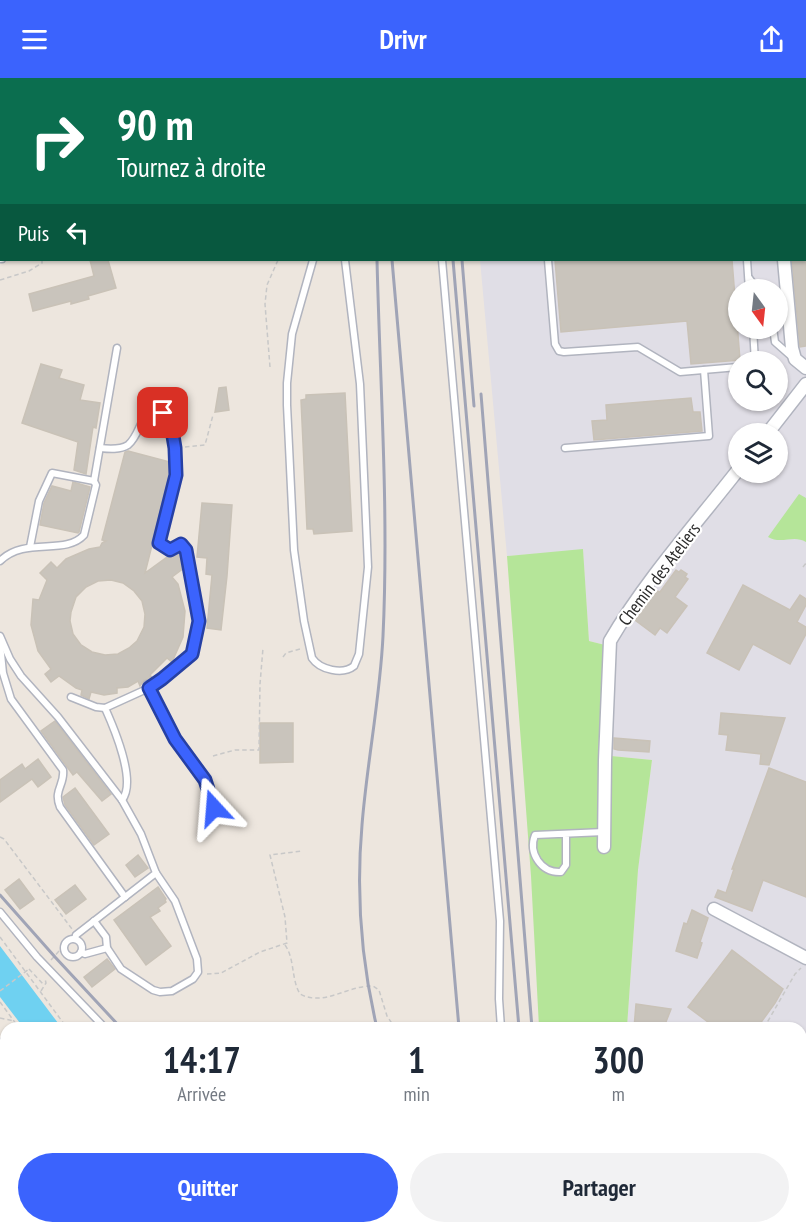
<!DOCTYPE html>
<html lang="fr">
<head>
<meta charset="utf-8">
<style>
	body { margin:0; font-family:"PT Sans Narrow",sans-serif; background:#f2f2f3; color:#1f2937; height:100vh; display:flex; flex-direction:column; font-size:22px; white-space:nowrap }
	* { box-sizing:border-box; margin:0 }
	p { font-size:20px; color:#747a83 }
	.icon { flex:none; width:33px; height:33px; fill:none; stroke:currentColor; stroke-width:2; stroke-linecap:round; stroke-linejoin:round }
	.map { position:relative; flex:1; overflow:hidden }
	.details { position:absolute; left:0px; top:944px; width:807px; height:212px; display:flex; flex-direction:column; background:#fff; border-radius:18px 18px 0 0; box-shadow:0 2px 4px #0004 }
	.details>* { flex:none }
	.banner { position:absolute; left:0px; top:0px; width:807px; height:183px; box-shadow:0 2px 4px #0004; background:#0b6e4f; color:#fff; overflow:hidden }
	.needle { width:39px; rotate:165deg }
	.controls { position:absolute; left:728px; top:201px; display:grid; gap:12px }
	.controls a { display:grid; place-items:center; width:60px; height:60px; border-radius:50%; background:#fff; box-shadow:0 2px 4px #0004; font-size:30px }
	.pin { position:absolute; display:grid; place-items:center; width:51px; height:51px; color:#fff; margin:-26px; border-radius:12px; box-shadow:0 3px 9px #0006 }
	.me { position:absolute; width:66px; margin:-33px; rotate:341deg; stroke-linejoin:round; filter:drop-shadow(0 0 4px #0008) }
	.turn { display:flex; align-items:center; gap:21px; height:126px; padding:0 18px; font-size:27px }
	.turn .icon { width:78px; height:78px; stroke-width:2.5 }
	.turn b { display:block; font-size:42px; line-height:51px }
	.then { display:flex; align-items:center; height:57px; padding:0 18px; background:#0003; gap:12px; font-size:22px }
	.eta { display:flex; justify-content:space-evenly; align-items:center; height:102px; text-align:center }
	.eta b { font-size:36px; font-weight:800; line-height:42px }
	.primary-button { display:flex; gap:12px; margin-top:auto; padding:12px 18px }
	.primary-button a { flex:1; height:69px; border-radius:36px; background:#3b63fd; color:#fff; font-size:24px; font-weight:800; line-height:69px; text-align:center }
	.primary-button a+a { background:#f2f2f3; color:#1f2937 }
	header { display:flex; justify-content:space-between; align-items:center; height:78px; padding:0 18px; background:#3b63fd; color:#fff; font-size:27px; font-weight:800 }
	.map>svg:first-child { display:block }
	.industrial { fill:#e0dee6; fill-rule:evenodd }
	.green { fill:#b5e599 }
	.water { fill:#6fd1f1 }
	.building { fill:#c9c4bc; stroke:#c9c2b7; stroke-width:1.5; fill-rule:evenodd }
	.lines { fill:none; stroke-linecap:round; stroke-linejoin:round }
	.service-casing { stroke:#b1b4bf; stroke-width:9 }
	.minor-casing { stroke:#b1b4bf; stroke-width:15 }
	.path { stroke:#c8c8c8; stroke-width:1.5; stroke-dasharray:4.5 3; stroke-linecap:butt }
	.service { stroke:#fff; stroke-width:6 }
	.minor { stroke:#fff; stroke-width:12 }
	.rail { stroke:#a0a4b6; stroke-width:3 }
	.path-bridge { stroke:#c8c8c8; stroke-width:1.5; stroke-dasharray:4.5 3; stroke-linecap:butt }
	.route-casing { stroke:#2640a4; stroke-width:15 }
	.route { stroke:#3b63fd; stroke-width:10 }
	.labels { text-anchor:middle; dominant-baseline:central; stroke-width:4.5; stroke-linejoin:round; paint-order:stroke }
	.street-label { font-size:18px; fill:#2b2b2b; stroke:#fff }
</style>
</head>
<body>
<header><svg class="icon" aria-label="menu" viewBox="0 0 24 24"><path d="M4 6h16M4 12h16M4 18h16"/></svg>Drivr<svg class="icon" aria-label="share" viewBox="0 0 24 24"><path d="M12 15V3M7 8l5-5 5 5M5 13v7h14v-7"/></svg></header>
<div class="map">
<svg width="806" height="1154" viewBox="0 0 806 1154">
	<rect width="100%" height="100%" fill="#ede6de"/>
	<g class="industrial">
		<path d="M464 0H806V1154H603L604 1149H801V950L627 949 638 792 652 682 601 677 605 567 589 563 583 472 507 478 480 182H806V2ZM738 212H777V250H738ZM738 284H777V322H738ZM738 356H777V394H738Z"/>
		<path d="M0 1044 6 1052V1149H75L79 1154H0Z"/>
	</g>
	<g class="green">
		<path d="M799 416 806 420V464C793 456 782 467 768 459Z"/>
		<path d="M583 471 589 563 605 567 601 677 652 682 638 792 627 949H539L531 798 507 478Z"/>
	</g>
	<path class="water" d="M0 868 61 949H23L0 919Z"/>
	<g class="building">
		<path d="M90 182H108L116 210 88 218 89 221 71 226V223L33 233 29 216 94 198Z"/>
		<path d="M555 182H732L740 282 691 286 687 243 561 254Z"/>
		<path d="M792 182H806V268L800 269Z"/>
		<path d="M41 286 62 292 59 300 84 307 80 322 100 325 96 350 93 349 86 396 74 392 78 364 22 345Z"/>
		<path d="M226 309 229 332 215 334 219 310Z"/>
		<path d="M345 315 352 453 314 456 313 451H307L301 322 306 321V317Z"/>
		<path d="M691 320 693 334H700L702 353 594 362 592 343 607 342 606 327Z"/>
		<path d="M128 373 170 384V396L145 495 170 477 180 473 181 474 184 490 172 499 178 506 185 533 183 559 172 584 167 580 150 597 153 601 150 602H144L140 608 138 603 128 609 117 610V615L104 617 91 614 89 621 81 617 82 612 76 610 59 598 51 604 45 596 51 591 38 573 31 547 33 521 39 522 47 502 40 495 51 484 57 490 66 481 89 471 100 469 102 465 106 463 102 462 125 374ZM111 502 123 505 134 513 142 523 145 536 144 549 137 563 129 570 118 576 105 577 92 574 81 567 73 556 70 543 71 534 76 519 86 509 98 503Z"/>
		<path d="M73 404 90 409 79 454 78 455 40 447 44 425 52 408 71 413Z"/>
		<path d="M202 425 232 427 227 498 221 552 207 550 212 497 206 496 207 480 197 479Z"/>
		<path d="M676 492 679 494 681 492 687 496 685 499 688 501 675 519 687 528 667 555 660 550 655 557 635 542 649 523 647 521 652 515 654 517 657 513 660 514Z"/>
		<path d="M743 507 790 532 800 517 806 521V527L797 544 806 549V556L790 586 753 566 739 592 707 575Z"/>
		<path d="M721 635 785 640 769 687 760 686 761 676 726 672 728 657 719 656Z"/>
		<path d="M55 643 111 716 102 723 77 694 73 697 41 653Z"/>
		<path d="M260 645H293V684L260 685Z"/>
		<path d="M614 660 650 663 649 674 618 672 614 671Z"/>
		<path d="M38 681 51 699 38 709 32 701 0 724V702L22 686 25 691Z"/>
		<path d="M769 690 806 704V819L763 802 752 833 715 819 718 812 726 815 734 791H732Z"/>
		<path d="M75 710 109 756 94 767 65 727 63 719Z"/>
		<path d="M138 777 148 790 135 799 126 787Z"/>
		<path d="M19 801 34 821 20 831 5 812Z"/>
		<path d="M75 807 86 821 66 836 55 822Z"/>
		<path d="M158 809 166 821 165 822 166 824 158 830 160 833 150 839 171 868 146 887 114 842Z"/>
		<path d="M692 832 708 840 700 864 702 865 697 880 676 873 684 845 687 846Z"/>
		<path d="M732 872 783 911 775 925 757 950H716L688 929Z"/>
		<path d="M107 881 115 891 92 909 84 899Z"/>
		<path d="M636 926 671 931 664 949 650 947 649 950H634Z"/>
	</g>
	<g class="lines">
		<defs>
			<g id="service">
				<path d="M425 0V2"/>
				<path d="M501 0V2"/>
				<path d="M547 0V2"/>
				<path d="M730 0 731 2"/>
				<path d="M72 2 73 0"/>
				<path d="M0 106 2 102"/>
				<path d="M0 181H2"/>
				<path d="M313 182 292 256 287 305V327L294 472 304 543 312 580C320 592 343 597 354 588L359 576 368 489 360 306 345 182"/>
				<path d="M442 182 500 843 499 921 501 950"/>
				<path d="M548 182 555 266 559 273 564 274 638 269 680 294 738 289"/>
				<path d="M747 182 749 212"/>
				<path d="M749 200 758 212"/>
				<path d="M753 250 755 284"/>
				<path d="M773 250 775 264 792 279"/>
				<path d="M100 370C109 371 120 372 128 367 144 354 140 319 170 339L175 370V397L159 465 170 472 181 466 186 472 199 543 192 576 149 610 105 630C114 650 137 704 122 722"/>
				<path d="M565 370 709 358 704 292"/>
				<path d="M30 469 39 423 52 395 94 403"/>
				<path d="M0 483C25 458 65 478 84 457L96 407 94 403 117 270"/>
				<path d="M0 558 10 581 21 598 58 639 122 722 141 756 156 795 76 857 75 861"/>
				<path d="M0 566 3 595 11 621 63 692C65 707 53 712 60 729L125 819"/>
				<path d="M147 606 179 668 208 707 215 730"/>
				<path d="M71 619 96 629 105 630"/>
				<path d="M566 756V787L561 794C541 795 528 775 535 757L604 754"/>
				<path d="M0 834 37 879 105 950"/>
				<path d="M94 843 106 859 107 870 121 891 153 912 160 914 172 913 193 901 198 894 197 881 175 823 156 795"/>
				<circle cx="73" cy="870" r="9"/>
				<path d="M81 874 85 876 107 870"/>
				<path d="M801 990 806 984"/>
				<path d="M0 1034 6 1041"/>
				<path d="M87 1149 91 1154"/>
				<path d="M274 1149 279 1154"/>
				<path d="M501 1149V1154"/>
				<path d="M41 1154 45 1149"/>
			</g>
			<g id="minor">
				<path d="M768 0V2"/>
				<path d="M784 182 792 270 795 281 806 290"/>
				<path d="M767 356 806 306"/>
				<path d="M604 769 605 682 610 563C645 503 695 447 738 392"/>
				<path d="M714 831 806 880"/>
			</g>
		</defs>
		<use href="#service" class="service-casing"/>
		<use href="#minor" class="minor-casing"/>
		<g class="path">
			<path d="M0 202 29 193 42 185V182"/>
			<path d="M270 289 265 226 267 207 278 182"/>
			<path d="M185 369 205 367 213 337"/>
			<path d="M803 489 806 485"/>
			<path d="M283 579 286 575 300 571"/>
			<path d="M213 678 235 672H259L260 606 263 570"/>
			<path d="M0 759 4 761 72 851"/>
			<path d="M0 859 67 950"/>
			<path d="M285 867C295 881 291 901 300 916 324 929 348 907 373 908L379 912 387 938 395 950"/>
			<path d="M51 882 59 873H64"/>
			<path d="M29 891 43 906"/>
			<path d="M207 896 221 895 260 874 287 865 285 839 270 777 302 773"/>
			<path d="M41 913 46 905 45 901"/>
			<path d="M0 924 19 950"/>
			<path d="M0 940 14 943"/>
			<path d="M673 950 678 945 684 950"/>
			<path d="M764 950 795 896 801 890"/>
			<path d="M168 1149 172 1154"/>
			<path d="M215 1149 219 1154"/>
		</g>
		<use href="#service" class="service"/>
		<use href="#minor" class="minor"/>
		<g class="rail">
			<path d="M376 0V2"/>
			<path d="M436 0 437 2"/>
			<path d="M446 0V2"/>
			<path d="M44 2 45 0"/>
			<path d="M149 2 150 0"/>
			<path d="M223 2 225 0"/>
			<path d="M240 2 242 0"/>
			<path d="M0 93 2 90"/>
			<path d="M0 106H2"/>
			<path d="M0 120 2 119"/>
			<path d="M0 151H2"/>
			<path d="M377 182C380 307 389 433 383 558 380 621 367 684 362 747 356 815 361 883 377 950"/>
			<path d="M392 182 459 950"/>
			<path d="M453 182 519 950"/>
			<path d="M462 182 474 328"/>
			<path d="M481 316 532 950"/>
			<path d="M0 817 55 879 121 950"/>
			<path d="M0 961 6 969"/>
			<path d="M138 1149 142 1154"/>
			<path d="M308 1149 313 1154"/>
			<path d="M438 1149 440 1154"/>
			<path d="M475 1149 476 1154"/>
			<path d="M531 1154V1149"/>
		</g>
		<path class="path-bridge" d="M0 913 29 891"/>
	</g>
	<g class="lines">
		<defs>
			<path id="route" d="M163 335 170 340 175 370 176 397 159 465 170 472 181 466 186 472 199 543 192 576 162 601 149 610 175 661 205 702 214 730"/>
		</defs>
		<use href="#route" class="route-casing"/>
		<use href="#route" class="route"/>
	</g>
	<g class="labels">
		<g class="street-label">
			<text transform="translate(659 496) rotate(-53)">Chemin des Ateliers</text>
		</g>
	</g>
</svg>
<div class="controls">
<a><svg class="needle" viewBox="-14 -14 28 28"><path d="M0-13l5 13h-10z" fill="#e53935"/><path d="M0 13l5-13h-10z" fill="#747a83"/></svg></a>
<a><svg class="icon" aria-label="search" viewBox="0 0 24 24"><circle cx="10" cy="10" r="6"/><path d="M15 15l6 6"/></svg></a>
<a><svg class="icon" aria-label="layers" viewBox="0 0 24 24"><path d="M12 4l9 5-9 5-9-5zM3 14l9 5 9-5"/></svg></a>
</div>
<div class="pin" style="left:163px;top:335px;background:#d93025"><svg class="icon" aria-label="arrive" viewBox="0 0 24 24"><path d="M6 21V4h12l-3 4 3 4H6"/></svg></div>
<svg class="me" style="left:214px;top:730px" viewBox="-20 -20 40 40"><path d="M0-17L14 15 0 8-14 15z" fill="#3b63fd" stroke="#fff" stroke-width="4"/></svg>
<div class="banner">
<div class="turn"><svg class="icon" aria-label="right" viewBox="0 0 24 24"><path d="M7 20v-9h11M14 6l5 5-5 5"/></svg><div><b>90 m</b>Tournez à droite</div></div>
<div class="then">Puis<svg class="icon" aria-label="left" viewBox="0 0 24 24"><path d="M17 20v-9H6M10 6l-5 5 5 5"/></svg></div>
</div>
<section class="details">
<div class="eta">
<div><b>14:17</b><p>Arrivée</p></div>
<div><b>1</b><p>min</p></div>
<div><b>300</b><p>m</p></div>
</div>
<div class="primary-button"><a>Quitter</a><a>Partager</a></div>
</section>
</div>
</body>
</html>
